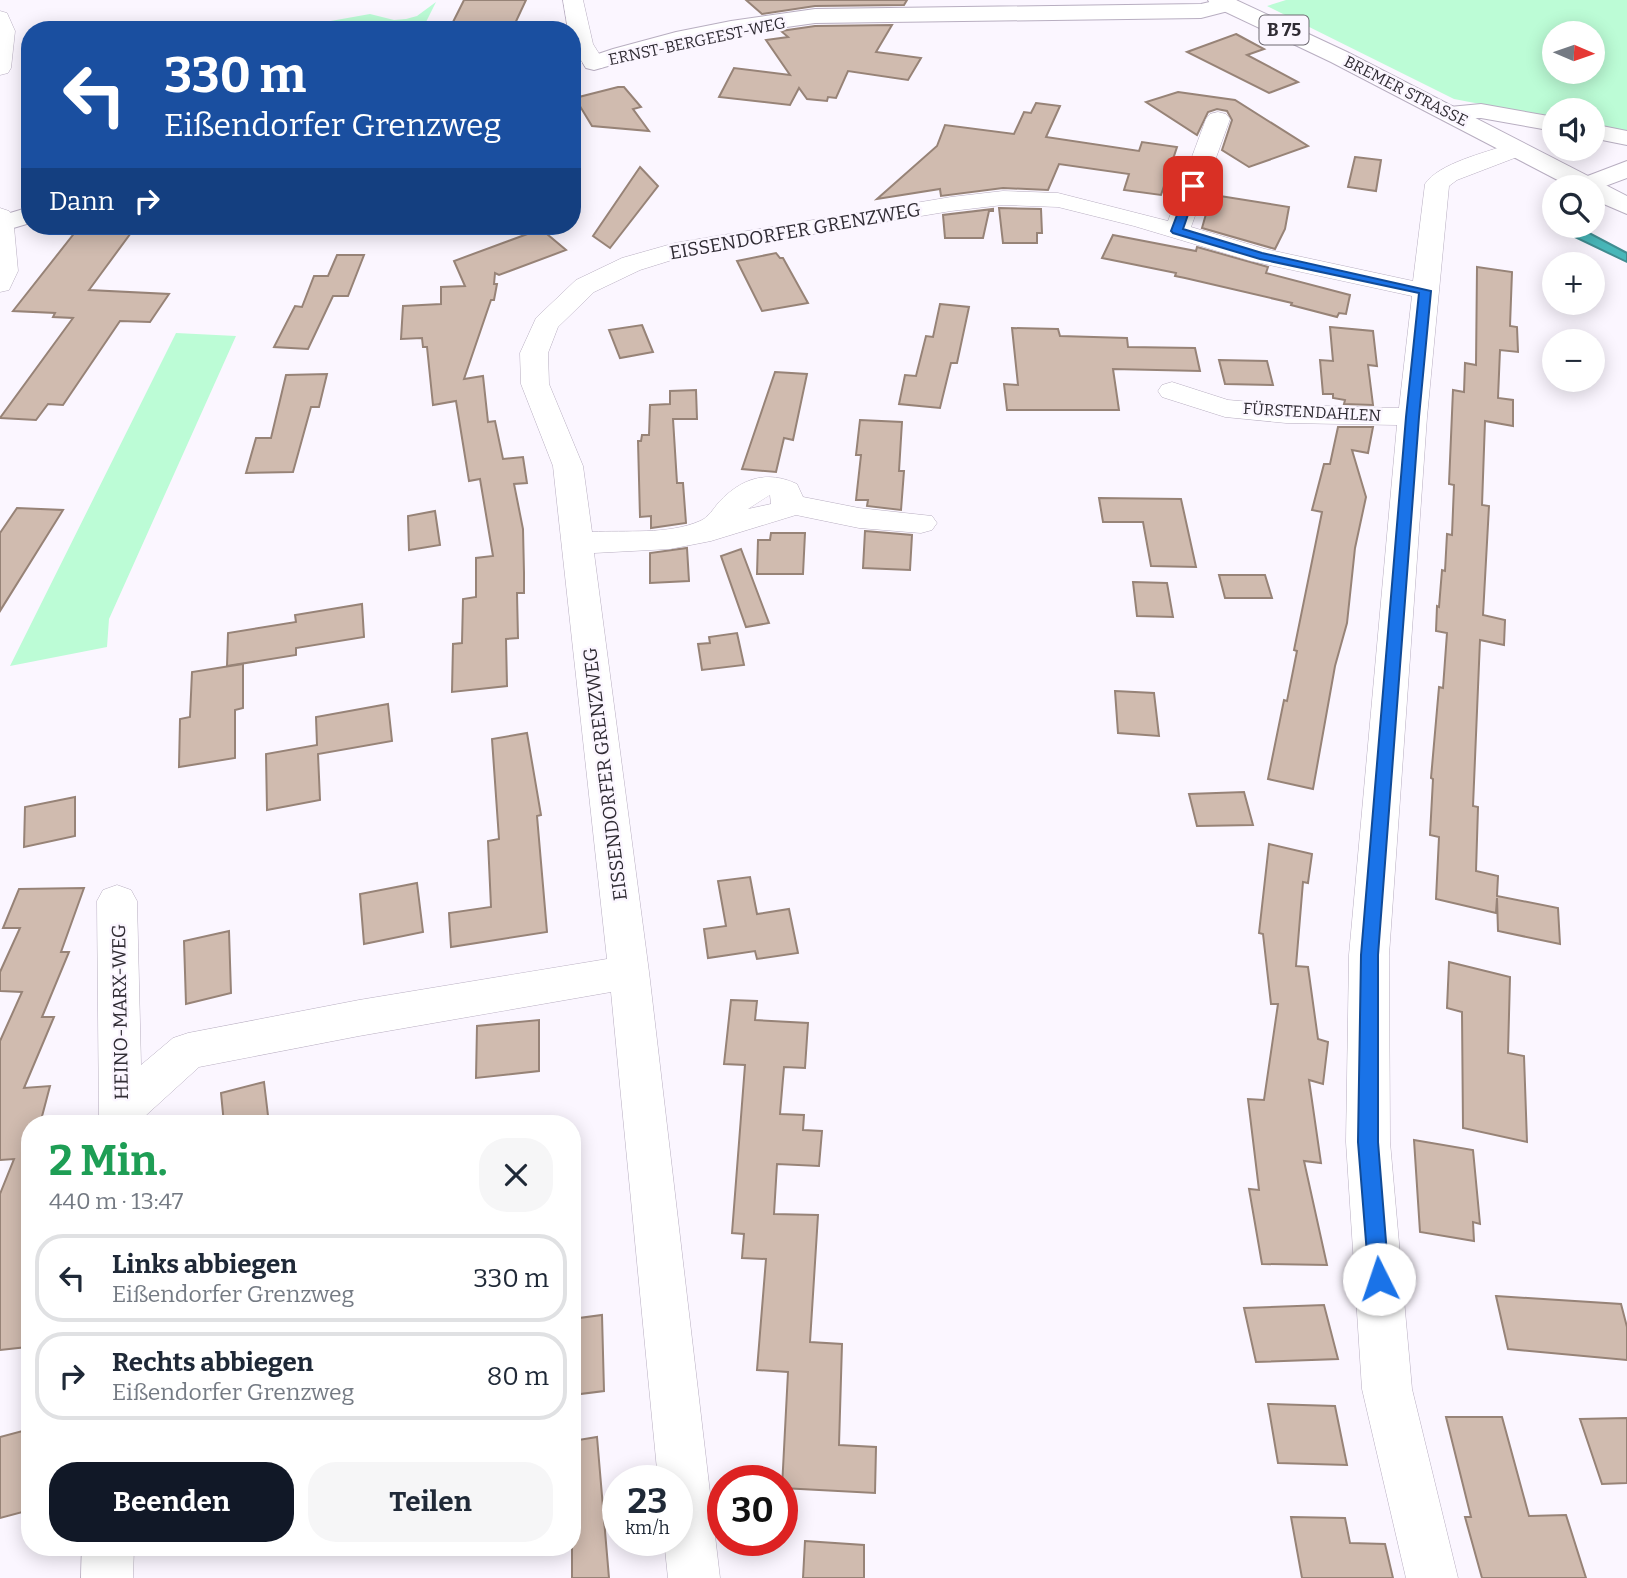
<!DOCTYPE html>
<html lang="de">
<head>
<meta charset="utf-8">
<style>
	body { margin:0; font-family:Bitter,serif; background:#f6f6f7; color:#1f2937; height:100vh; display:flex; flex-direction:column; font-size:26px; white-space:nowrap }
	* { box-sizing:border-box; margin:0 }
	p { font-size:23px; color:#747a83 }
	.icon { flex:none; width:38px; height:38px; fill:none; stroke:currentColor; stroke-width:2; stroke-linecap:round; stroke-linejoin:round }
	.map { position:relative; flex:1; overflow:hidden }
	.drawer { position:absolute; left:21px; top:1115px; width:560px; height:441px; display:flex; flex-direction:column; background:#fff; border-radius:28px; box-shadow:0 4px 18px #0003 }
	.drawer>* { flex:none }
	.top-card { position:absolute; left:21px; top:21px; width:560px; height:214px; border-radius:28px; box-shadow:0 4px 18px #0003; background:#1a4fa0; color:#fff; overflow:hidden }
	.needle { width:46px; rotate:92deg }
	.fabs { position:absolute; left:1542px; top:21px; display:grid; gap:14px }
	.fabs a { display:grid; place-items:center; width:63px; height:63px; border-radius:50%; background:#fff; box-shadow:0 4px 18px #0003; font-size:35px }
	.speed { position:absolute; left:602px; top:1465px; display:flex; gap:14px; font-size:35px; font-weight:700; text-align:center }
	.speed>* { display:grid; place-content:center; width:91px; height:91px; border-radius:50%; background:#fff; box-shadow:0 4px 18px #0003; line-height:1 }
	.speed small { font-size:18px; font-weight:400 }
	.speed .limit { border:10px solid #d22; background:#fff; color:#111 }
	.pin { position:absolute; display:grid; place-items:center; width:60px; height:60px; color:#fff; margin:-30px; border-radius:14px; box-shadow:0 4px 10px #0006 }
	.me { position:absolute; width:77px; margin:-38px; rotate:356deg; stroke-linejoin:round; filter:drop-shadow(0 0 5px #0008) }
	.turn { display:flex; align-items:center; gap:24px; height:147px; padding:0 28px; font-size:32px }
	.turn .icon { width:91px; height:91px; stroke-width:2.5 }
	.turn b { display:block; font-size:49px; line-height:60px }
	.then { display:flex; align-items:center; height:66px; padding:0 28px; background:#0003; gap:14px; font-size:26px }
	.round { display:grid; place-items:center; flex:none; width:74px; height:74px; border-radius:28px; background:#f6f6f7 }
	.summary { display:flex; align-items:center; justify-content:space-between; height:119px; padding:0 28px }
	h1 { font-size:42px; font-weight:700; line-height:52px; color:#1e9e55 }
	.action { display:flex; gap:14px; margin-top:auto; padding:14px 28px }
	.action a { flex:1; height:80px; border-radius:28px; background:#111827; color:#fff; font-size:28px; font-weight:700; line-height:80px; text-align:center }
	.action a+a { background:#f6f6f7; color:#1f2937 }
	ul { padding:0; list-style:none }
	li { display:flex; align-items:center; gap:21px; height:88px; margin:0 14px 10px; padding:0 14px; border:4px solid #e0e1e3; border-radius:28px }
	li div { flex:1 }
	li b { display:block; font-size:26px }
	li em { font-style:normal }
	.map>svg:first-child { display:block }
	.green { fill:#bcfcd6; fill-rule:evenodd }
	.water { fill:#48b7b9; stroke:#418d91; stroke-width:2 }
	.building { fill:#d0bbaf; stroke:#978377; stroke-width:2 }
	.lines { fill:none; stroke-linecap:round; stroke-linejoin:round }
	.street-casing { stroke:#b8aec1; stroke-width:1 }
	.secondary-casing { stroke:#b8aec1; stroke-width:2 }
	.primary-casing { stroke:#b8aec1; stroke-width:2 }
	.street { fill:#fff; fill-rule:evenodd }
	.secondary { fill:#fff; fill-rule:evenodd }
	.primary { fill:#fff; fill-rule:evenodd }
	.route { fill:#1a73e8; stroke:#114b97; stroke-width:2 }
	.labels { text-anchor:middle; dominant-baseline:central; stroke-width:5; stroke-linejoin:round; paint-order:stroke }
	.far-street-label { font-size:16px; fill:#302c34; stroke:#fbf6ff }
	.shield { fill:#fbf6ff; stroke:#6d6971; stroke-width:2 }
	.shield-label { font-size:18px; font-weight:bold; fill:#302c34 }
	.street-label { font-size:19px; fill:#302c34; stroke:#fbf6ff }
</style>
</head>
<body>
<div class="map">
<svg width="1627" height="1578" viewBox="0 0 1627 1578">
	<rect width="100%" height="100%" fill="#fbf6ff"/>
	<g class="green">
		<path d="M1286 0H1627V132L1593 125 1592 110H1554V118L1454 99 1267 6ZM1554 33H1592V72H1554Z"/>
		<path d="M436 2 422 30H280L370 14 394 20 406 19 417 16Z"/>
		<path d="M176 333 236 336 109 619 107 647 10 666Z"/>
	</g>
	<path class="water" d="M1554 218V226H1576L1627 253V262L1554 227 1550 219Z"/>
	<g class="building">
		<path d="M464 0H526L512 30H449Z"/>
		<path d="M746 0H907L904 5 815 6 762 14Z"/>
		<path d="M892 25 876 52 921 58 908 80 848 71 836 98 828 97 827 101 807 99 799 88 790 105 719 97 734 68 790 75 766 40 788 37 781 31 815 26Z"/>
		<path d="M1236 34 1264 49 1247 55 1298 82 1269 93 1187 52Z"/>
		<path d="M618 87H624L641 107 633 109 649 131 592 126 575 98Z"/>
		<path d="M1178 92 1235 100 1308 146 1249 167 1222 150 1232 120 1227 111 1217 109 1208 112 1197 135 1146 102Z"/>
		<path d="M1036 103 1060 106 1046 137 1139 151 1142 142 1177 147 1161 195 1124 190 1129 174 1059 164 1048 190 1003 188 941 196 940 189 877 199 937 146 945 125 1014 134 1024 112 1031 113Z"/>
		<path d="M1355 157 1381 160 1376 191 1348 187Z"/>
		<path d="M640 167 658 186 610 248 593 236Z"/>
		<path d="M1220 196 1289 207 1285 229 1275 249 1202 228 1210 200 1220 202Z"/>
		<path d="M999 208 1041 209 1042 233H1037V243H1003Z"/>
		<path d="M993 209V211H989L983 238H945L943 215Z"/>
		<path d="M80 226H136L89 290 169 294 150 322 120 321 63 405 48 404 36 420 0 418 73 318 53 317 55 313 13 311Z"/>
		<path d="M541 229 566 250 499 275 495 273 494 284H497L494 300H491L464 379 483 376 488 422 495 421 503 459 523 457 527 483 514 484 523 529 524 573V593H517L518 638 506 639 507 686 452 692 453 644 462 643 463 599 476 597V558L493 556 480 479 469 481 456 401 433 405 427 347H423L422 338 401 339 403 306 441 304V287L465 286 454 261Z"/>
		<path d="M1113 235 1196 251 1197 247 1268 267 1266 273 1350 295 1346 314 1339 313 1337 317 1291 305 1292 303 1185 278 1175 276 1176 273 1102 258Z"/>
		<path d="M776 253 780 258H783L808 303 762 311 737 261Z"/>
		<path d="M337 255H364L348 296H333L308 349 274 347 295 306 302 307 314 276H328Z"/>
		<path d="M1477 267 1512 272 1510 326 1517 327 1518 352 1500 350 1498 398 1513 400V426L1485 421 1482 505 1489 506 1483 615 1505 620 1504 645 1480 640 1473 806 1478 807 1476 871 1498 876 1497 896 1558 908 1560 944 1498 931 1497 898 1496 913 1436 899 1439 837 1430 835 1433 779 1431 778 1439 687 1443 688 1447 633 1436 631 1437 606 1439 607 1442 570 1445 571 1447 534 1452 535 1454 485 1449 484 1453 390 1464 392 1465 363 1476 365Z"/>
		<path d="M940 304 969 307 957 363H951L940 408 899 404 905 375 916 376 926 336 933 337Z"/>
		<path d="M642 325 653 352 620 358 609 330Z"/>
		<path d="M1330 327 1373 331 1377 366 1368 365 1373 405 1344 404 1345 400 1333 398V394H1323L1320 360 1333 361Z"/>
		<path d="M1012 328 1058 329 1060 336 1127 338 1128 347 1195 348 1200 371 1113 369 1119 410H1007L1004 384 1018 385Z"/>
		<path d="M1219 360 1267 361 1273 385 1225 384Z"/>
		<path d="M775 372 807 374 793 440 784 438 776 472 742 469Z"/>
		<path d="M327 374 319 407H311L293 472 246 473 256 438H271L286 375Z"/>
		<path d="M696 390 697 419H673L677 483H683L686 523 651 528V516L640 517 638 441H641L642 435H649L650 405 670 404V391Z"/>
		<path d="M860 420 902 422 899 471H904L901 510 867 506 868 500H856L861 455H856Z"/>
		<path d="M1338 427H1373L1368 453 1352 450 1366 497 1355 548 1347 623 1335 666 1313 789 1268 779 1284 700 1287 701 1297 651 1294 650 1322 512 1312 510 1324 464H1330Z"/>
		<path d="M1099 498 1181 499 1196 567 1151 566 1143 522H1103Z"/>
		<path d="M17 508 63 510 0 611V533Z"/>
		<path d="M435 511 440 545 409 550 408 516Z"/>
		<path d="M865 531 912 535 910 570 863 568Z"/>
		<path d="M771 533H805L803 574H757L758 540H770Z"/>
		<path d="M687 548 689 581 650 583V553Z"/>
		<path d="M741 549 769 623 746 627 721 556Z"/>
		<path d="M1219 575H1265L1272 598H1225Z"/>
		<path d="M1133 582 1167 583 1173 617 1137 616Z"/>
		<path d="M362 604 364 637 296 648V655L227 666 228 633 296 622 295 615Z"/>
		<path d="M737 633 744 665 702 670 698 644 710 643 709 637Z"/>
		<path d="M243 664V708L235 710V758L179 767 180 719 190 717 192 672Z"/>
		<path d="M1115 691 1154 693 1159 736 1118 733Z"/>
		<path d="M388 704 392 741 318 754 320 800 267 810 266 754 317 745 316 717Z"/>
		<path d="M527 733 541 815 537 816 547 932 451 947 449 913 491 907 488 841 499 839 492 739Z"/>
		<path d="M1244 792 1253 825 1197 826 1189 794Z"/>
		<path d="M75 797V836L24 847 25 807Z"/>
		<path d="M1269 844 1312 854 1308 883 1303 882 1296 966 1308 967 1318 1039 1328 1042 1323 1084 1309 1080 1321 1163 1304 1161 1327 1265 1262 1264 1249 1189 1259 1190 1248 1099 1264 1100 1278 1004H1271L1263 934 1259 933Z"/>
		<path d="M750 877 757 914 789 909 798 953 757 959 755 951 708 958 704 929 726 926 718 881Z"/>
		<path d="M417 883 423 932 364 944 360 894Z"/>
		<path d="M84 888 61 952H69L42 1017H54L24 1088 50 1086 40 1124H30V1334L27 1347 0 1350V1194L14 1159 0 1160V1041L22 992 0 991V972L20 928H3L19 889Z"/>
		<path d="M229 931 231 993 186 1004 184 941Z"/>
		<path d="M1449 962 1510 977 1508 1053 1524 1056 1527 1142 1463 1128 1462 1012 1447 1008Z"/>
		<path d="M731 1000 757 1001 755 1020 808 1023 805 1068 784 1067 780 1114 804 1115 803 1130 822 1131 819 1166 777 1164 774 1214 818 1215 810 1342 842 1344 839 1445 876 1447 875 1493 782 1488 788 1372 757 1370 766 1259 742 1258 744 1234 732 1233 745 1065 724 1064Z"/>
		<path d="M539 1020V1071L476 1078 477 1026Z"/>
		<path d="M264 1082 269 1124H224L221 1093Z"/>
		<path d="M1414 1140 1473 1150 1480 1224 1473 1222 1474 1241 1420 1232Z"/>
		<path d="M1496 1296 1621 1304 1627 1327V1360L1508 1349Z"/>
		<path d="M1324 1305 1338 1359 1256 1362 1244 1308Z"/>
		<path d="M602 1315 604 1391 572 1395V1319Z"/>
		<path d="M1268 1404 1335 1406 1347 1465 1278 1463Z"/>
		<path d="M1446 1417H1502L1529 1516 1566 1515 1586 1578H1482L1465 1517H1471Z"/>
		<path d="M1627 1418V1483L1602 1484 1580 1419Z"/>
		<path d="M30 1429V1510L0 1518V1437Z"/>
		<path d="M597 1437 609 1578H572V1441Z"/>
		<path d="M1291 1517 1345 1518 1350 1543 1385 1544 1393 1578H1302Z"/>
		<path d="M805 1541 864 1545V1578H803Z"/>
	</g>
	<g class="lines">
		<defs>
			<g id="street">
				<path d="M563 0H583L593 44 605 63 602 68H586L572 46V30H568Z"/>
				<path d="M0 11 7 13 15 31 11 68 8 73 0 75Z"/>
				<path d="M1218 112 1226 114 1230 119 1191 227 1265 249 1413 281 1425 184C1439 163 1485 153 1509 144H1525L1529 149 1525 154 1457 180 1449 186 1427 417 1389 955 1390 1142 1412 1389 1458 1578H1406L1362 1389 1346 1142 1349 955 1397 425 1286 423 1225 417 1162 397 1158 391 1162 385 1172 382 1228 400 1286 405 1399 408 1412 296 1251 261 1134 226 1058 207 1003 205 951 211 688 255 640 270 594 292 558 327 548 353 549 384 583 466 592 532C626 530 668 535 700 521 708 518 714 508 719 502 742 478 767 470 797 484L803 497 859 508 932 516 937 523 932 530 921 533 859 528 796 515 711 541 670 549 594 553 649 972 720 1578H668L664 1540H677V1480H658L611 992 359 1036 199 1067 143 1118V1124H99L97 901 103 890 117 885 131 890 137 901 141 1065 173 1038 188 1033 359 1000 607 959 553 466 521 384 520 353 536 318 576 280 622 258 675 243 951 197 1003 191 1058 193 1168 221 1206 119 1210 114ZM770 495 771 504 748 509Z"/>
				<path d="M0 208 9 211 13 216 18 271 9 290 0 292Z"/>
				<path d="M82 1547H134L133 1578H81Z"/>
			</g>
			<g id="secondary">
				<path d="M1218 0H1236L1239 4 1236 9 1201 18 815 23 703 39 594 70 586 68 583 63 586 58 613 49 676 32 731 21 815 9 1201 4Z"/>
				<path d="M1481 104 1554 117V131L1481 118H1439L1435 113 1439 108Z"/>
				<path d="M1592 124 1627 131V145L1592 138Z"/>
				<path d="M1627 161V178L1592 191V187L1573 185 1577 180Z"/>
				<path d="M30 207V223L0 232V216Z"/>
			</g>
			<path id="primary" d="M1208 0H1236L1347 52 1627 196V214L1592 199V187H1571L1331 62 1211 5Z"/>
		</defs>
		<use href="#street" class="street-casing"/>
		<use href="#secondary" class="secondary-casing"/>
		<use href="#primary" class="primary-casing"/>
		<use href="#street" class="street"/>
		<use href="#secondary" class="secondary"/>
		<use href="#primary" class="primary"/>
	</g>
	<path class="route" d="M1193 183 1198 186 1183 229 1262 253 1431 291 1419 417 1378 955V1142L1389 1279 1386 1286 1379 1289 1371 1286 1369 1279 1358 1142 1361 955 1406 417 1419 293 1260 259 1173 233 1171 231 1188 186Z"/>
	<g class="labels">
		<g class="far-street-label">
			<text transform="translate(697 41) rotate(-12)">ERNST-BERGEEST-WEG</text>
			<text transform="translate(1406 91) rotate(27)">BREMER STRASSE</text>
			<text transform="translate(1312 412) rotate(3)">FÜRSTENDAHLEN</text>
		</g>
		<rect class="shield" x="1259.5" y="15.5" width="49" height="29" rx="5"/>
		<g class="shield-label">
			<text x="1284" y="30">B 75</text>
		</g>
		<g class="street-label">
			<text transform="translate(795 231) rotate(-10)">EISSENDORFER GRENZWEG</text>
			<text transform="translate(605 774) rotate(-97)">EISSENDORFER GRENZWEG</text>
			<text transform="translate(120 1012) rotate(-91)">HEINO-MARX-WEG</text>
		</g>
	</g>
</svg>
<div class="fabs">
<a><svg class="needle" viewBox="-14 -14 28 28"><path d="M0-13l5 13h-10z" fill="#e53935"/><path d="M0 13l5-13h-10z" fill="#747a83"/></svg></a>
<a><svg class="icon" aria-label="sound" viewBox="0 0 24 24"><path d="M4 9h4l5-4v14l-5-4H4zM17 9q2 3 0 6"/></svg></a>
<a><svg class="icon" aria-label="search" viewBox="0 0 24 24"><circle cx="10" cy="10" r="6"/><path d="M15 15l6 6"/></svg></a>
<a>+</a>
<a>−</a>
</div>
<div class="speed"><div>23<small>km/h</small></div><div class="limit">30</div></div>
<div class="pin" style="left:1193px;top:186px;background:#d93025"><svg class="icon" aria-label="arrive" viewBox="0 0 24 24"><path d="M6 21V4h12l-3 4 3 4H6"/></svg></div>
<svg class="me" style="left:1379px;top:1279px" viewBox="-20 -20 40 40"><circle r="19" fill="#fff"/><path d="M0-13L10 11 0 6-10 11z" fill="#1a73e8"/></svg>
<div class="top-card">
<div class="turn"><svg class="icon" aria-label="left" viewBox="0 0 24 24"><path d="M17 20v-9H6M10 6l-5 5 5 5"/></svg><div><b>330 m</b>Eißendorfer Grenzweg</div></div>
<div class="then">Dann<svg class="icon" aria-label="right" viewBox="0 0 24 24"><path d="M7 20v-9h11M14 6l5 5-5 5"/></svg></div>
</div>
<section class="drawer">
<div class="summary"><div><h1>2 Min.</h1><p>440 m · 13:47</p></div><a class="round"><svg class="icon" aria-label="close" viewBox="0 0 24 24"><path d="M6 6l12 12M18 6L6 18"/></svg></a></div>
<ul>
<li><svg class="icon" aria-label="left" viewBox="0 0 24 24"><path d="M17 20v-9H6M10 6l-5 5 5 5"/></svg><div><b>Links abbiegen</b><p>Eißendorfer Grenzweg</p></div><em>330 m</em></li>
<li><svg class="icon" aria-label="right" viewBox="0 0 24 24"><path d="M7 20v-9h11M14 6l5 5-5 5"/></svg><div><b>Rechts abbiegen</b><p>Eißendorfer Grenzweg</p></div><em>80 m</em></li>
</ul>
<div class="action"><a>Beenden</a><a>Teilen</a></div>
</section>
</div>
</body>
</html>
